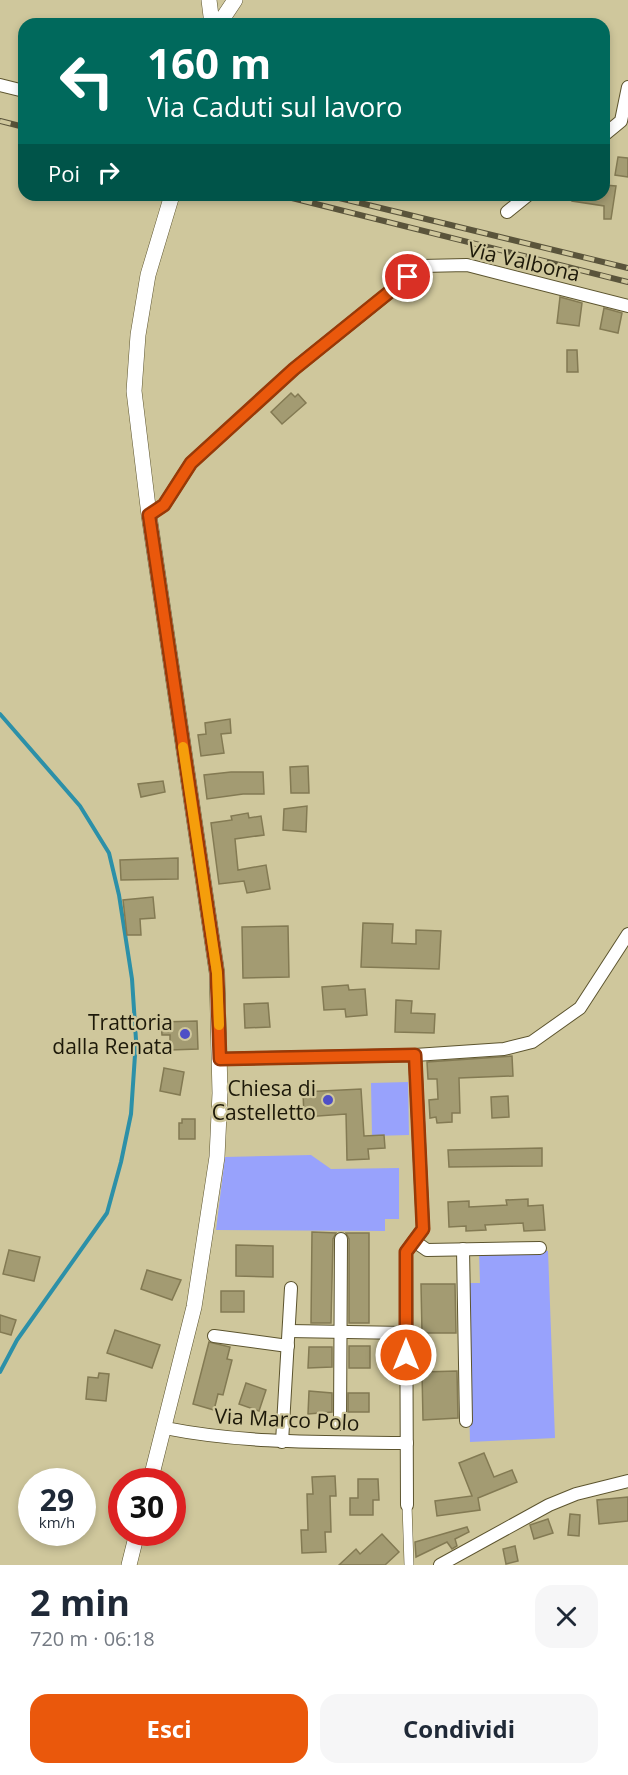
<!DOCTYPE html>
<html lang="it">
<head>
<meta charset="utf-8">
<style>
	body { margin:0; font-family:"Open Sans",sans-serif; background:#f6f6f7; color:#1f2937; height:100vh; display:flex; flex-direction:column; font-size:22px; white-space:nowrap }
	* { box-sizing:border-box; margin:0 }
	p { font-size:20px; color:#747a83 }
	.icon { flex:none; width:33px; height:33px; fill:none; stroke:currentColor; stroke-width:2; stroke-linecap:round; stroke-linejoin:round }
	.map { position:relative; height:1565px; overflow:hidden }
	.drawer { display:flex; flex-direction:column; background:#fff; flex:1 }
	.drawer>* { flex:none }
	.banner { position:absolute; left:18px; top:18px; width:592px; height:183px; border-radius:18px; box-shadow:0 3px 9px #0003; background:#00695c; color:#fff; overflow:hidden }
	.speed { position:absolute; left:18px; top:1468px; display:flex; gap:12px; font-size:30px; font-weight:700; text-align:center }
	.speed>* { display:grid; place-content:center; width:78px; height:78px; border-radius:50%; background:#fff; box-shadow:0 3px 9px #0003; line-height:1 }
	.speed small { font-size:15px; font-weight:400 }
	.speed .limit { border:9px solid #d22; background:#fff; color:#111 }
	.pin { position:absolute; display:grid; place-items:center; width:51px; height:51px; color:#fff; margin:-26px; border:3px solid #fff; border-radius:50%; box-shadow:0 2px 6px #0007 }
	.me { position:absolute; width:66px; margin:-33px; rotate:0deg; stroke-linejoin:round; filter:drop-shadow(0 0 4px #0008) }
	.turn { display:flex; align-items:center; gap:21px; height:126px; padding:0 30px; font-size:27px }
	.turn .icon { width:78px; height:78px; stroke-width:2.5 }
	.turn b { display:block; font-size:42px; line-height:51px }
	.then { display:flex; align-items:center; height:57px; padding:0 30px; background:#0003; gap:12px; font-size:22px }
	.round { display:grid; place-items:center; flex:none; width:63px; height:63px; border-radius:18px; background:#f6f6f7 }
	.summary { display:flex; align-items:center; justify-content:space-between; height:102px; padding:0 30px }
	h1 { font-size:36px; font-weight:700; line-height:45px }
	.primary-button { display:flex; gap:12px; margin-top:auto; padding:12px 30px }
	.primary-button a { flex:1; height:69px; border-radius:18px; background:#ea580c; color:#fff; font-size:24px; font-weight:700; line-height:69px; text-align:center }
	.primary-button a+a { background:#f6f6f7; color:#1f2937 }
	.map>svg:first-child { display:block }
	.green { fill:#98a2fc }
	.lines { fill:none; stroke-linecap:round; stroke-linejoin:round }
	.stream { stroke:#2c90a8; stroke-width:4 }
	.building { fill:#a39b72; stroke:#837a53; stroke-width:1.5 }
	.pedestrian-casing { stroke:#5c542e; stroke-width:10 }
	.minor-casing { stroke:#5c542e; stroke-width:14 }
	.tertiary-casing { stroke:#5c542e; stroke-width:16 }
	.pedestrian { stroke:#fff; stroke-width:9 }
	.minor { stroke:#fff; stroke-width:12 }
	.tertiary { stroke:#fff; stroke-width:15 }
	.rail-casing { stroke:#5a543b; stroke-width:6 }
	.rail { stroke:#cfc79c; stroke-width:4; stroke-dasharray:11; stroke-linecap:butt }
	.route-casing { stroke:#983908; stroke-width:15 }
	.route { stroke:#ea580c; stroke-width:10 }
	.slow { stroke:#f59e0b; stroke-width:10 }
	.poi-dot { fill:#4f4fc6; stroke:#cfc79c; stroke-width:2 }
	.labels { text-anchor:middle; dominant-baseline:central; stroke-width:4.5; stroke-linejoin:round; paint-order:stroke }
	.street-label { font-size:21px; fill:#1d1909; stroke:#cfc79c }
	.poi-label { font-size:21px; fill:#1d1909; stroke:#cfc79c; text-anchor:end }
</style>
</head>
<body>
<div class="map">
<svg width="628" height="1565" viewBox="0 0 628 1565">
	<rect width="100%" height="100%" fill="#cfc79c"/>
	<g class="green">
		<path d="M408 1082 409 1135 372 1136 371 1083Z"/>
		<path d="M311 1155 331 1169 399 1168V1219H385V1231L216 1230 225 1157Z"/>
		<path d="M548 1251 555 1438 470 1442 466 1283H480L479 1252Z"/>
	</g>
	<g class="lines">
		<path class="stream" d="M0 714 80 806 109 853 119 895 132 979 136 1040 131 1114 121 1162 107 1213 17 1340 0 1372"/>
	</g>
	<g class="building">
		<path d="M618 157 628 158V177L615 175Z"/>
		<path d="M604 185 616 186 611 219H604V206L572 201V195H604Z"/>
		<path d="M560 297 582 303 579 326 557 323Z"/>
		<path d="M604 308 622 313 618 333 600 329Z"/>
		<path d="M567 350H577L578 372H567Z"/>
		<path d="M291 393 295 397 298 394 306 403 282 424 271 412Z"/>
		<path d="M230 719 231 733 221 734 224 753 201 756 198 735 206 734 205 723Z"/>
		<path d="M308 766 309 793H291L290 767Z"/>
		<path d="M231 772H263L264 794H243L207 799 204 775Z"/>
		<path d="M163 781 165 792 141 797 138 784Z"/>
		<path d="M307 806 306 832 283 830 284 809Z"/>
		<path d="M248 813 249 818 261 816 264 835 235 839 238 870 266 865 270 889 247 893 244 881 219 884 211 823 232 820 231 816Z"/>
		<path d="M178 858V879L121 880 120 860Z"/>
		<path d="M153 897 155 918 140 919 141 935H127L123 900Z"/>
		<path d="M363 923 393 924 392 943 416 944V930L441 931 439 969 361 967Z"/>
		<path d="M288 926 289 977 243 978 242 927Z"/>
		<path d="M348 985 349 990 365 989 367 1015 346 1017 345 1009 324 1010 322 987Z"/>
		<path d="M396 1000 412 1001 411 1013 435 1014 434 1033 395 1032Z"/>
		<path d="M268 1003 270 1027 245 1028 244 1004Z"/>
		<path d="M197 1021 198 1049 170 1050V1035H162L161 1022Z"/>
		<path d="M512 1056 513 1076 459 1078 460 1113H452V1122L437 1123 436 1117 430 1118 429 1100 438 1099 437 1079H428L427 1062Z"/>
		<path d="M164 1068 184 1072 180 1095 160 1091Z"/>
		<path d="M361 1089 364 1136 384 1135 385 1148 368 1149 369 1159 347 1160 346 1114 304 1117 303 1092Z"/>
		<path d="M508 1096 509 1117 492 1118 491 1097Z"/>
		<path d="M182 1119H195V1139H179V1123H182Z"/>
		<path d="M542 1148V1166L449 1167 448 1150Z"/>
		<path d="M528 1199V1206L543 1205 545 1230 524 1231 523 1223 485 1225 486 1230 466 1231V1226L449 1227 448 1202 469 1201V1207L507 1205 506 1200Z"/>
		<path d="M312 1232 336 1233 333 1239 331 1323H311Z"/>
		<path d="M346 1233H369V1323H349V1239Z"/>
		<path d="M236 1245 273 1246V1277L236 1276Z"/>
		<path d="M9 1250 40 1257 34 1281 3 1274Z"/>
		<path d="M147 1270 181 1280 172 1300 141 1289Z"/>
		<path d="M421 1284H455L456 1333H422Z"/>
		<rect x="221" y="1291" width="23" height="21"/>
		<path d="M0 1315 16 1320 11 1335 0 1332Z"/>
		<path d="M115 1330 160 1345 152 1368 107 1353Z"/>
		<path d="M209 1342 230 1347 227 1359 232 1360 223 1395 218 1394 214 1410 193 1404Z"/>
		<rect x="349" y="1346" width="21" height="22"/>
		<path d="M309 1347H332V1367L308 1368Z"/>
		<path d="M457 1371 458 1418 423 1420 422 1372Z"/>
		<path d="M99 1373 109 1374 106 1401 86 1399 88 1377 98 1378Z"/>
		<path d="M246 1383 266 1390 259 1411 239 1404Z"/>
		<path d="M309 1391 332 1393V1412L308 1414Z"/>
		<rect x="348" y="1393" width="21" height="19"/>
		<path d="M484 1453 494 1477 512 1470 517 1482 478 1498 480 1510 437 1516 435 1501 472 1496 459 1463Z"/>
		<path d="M335 1476 336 1496H330L331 1532H325L326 1552 302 1553 301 1530H308L307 1494H313L312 1477Z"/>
		<path d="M358 1479H378L379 1500H373V1515H350V1498H358Z"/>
		<path d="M628 1497V1521L599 1524 597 1500Z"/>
		<path d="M570 1514 580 1515 579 1536 568 1535Z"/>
		<path d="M548 1519 553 1533 534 1539 530 1525Z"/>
		<path d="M467 1527 469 1532 455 1539 457 1546 452 1549 447 1542 416 1557 415 1542Z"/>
		<path d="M382 1534 399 1552 385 1565H339L356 1549 360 1554Z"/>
		<path d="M515 1546 518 1561 506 1564 503 1549Z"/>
	</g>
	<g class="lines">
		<defs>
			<path id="pedestrian" d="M407 1505 409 1565"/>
			<g id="minor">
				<path d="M0 85 24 91"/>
				<path d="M604 135 621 121 628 87"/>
				<path d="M507 212 528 195"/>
				<path d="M149 515 164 505 191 463 294 369 422 266 467 265 628 306"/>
				<path d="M220 1059 415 1055 504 1049 532 1042 580 1008 628 934"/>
				<path d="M414 1241 427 1250 540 1248"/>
				<path d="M463 1249 466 1421"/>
				<path d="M289 1331 406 1333"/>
				<path d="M214 1336 288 1346"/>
				<path d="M340 1424 341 1239"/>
				<path d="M165 1428C245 1444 326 1442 407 1443"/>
				<path d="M282 1442 291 1288"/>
				<path d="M407 1505 406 1252 423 1229 415 1055"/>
				<path d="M440 1565 549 1505 576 1494 628 1481"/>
			</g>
			<g id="tertiary">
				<path d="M209 0 212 24"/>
				<path d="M219 24 235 0"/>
				<path d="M150 1482 194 1307 217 1157 220 1093 217 973 149 515 134 391 138 335 148 275 172 195"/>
				<path d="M129 1565 137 1533"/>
			</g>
		</defs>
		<use href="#pedestrian" class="pedestrian-casing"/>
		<use href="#minor" class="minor-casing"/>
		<use href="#tertiary" class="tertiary-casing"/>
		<use href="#pedestrian" class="pedestrian"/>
		<use href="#minor" class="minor"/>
		<use href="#tertiary" class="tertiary"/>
		<defs>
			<g id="rail">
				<path d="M0 121 24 127"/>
				<path d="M280 195 628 282"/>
				<path d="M327 195 628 268"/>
			</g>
		</defs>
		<use href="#rail" class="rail-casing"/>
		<use href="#rail" class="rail"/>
	</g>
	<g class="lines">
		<defs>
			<path id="route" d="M406 1355V1252L423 1229 415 1055 220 1059 217 973 149 515 164 505 191 463 294 369 408 277"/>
		</defs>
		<use href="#route" class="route-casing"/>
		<use href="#route" class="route"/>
		<path class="slow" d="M183 747 217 973 219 1025"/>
	</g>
	<g class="poi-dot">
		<circle cx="185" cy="1034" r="6"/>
		<circle cx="328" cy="1100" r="6"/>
	</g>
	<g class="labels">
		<g class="street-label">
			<text transform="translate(524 261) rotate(13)">Via Valbona</text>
			<text transform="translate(287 1419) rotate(3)">Via Marco Polo</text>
		</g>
		<g class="poi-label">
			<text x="173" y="1022">Trattoria<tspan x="173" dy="24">dalla Renata</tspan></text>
			<text x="316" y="1088">Chiesa di<tspan x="316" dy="24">Castelletto</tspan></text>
		</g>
	</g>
</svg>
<div class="speed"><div>29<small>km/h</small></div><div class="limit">30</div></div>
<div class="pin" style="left:408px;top:277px;background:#d93025"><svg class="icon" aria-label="arrive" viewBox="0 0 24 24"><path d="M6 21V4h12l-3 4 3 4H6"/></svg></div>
<svg class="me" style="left:406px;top:1355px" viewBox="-20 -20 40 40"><circle r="17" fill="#ea580c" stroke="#fff" stroke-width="3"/><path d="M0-11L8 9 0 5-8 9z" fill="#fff"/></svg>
<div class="banner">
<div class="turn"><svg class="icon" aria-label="left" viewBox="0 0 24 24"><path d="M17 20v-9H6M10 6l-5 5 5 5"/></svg><div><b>160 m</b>Via Caduti sul lavoro</div></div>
<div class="then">Poi<svg class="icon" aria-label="right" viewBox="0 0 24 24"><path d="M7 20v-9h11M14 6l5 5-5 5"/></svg></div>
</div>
</div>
<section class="drawer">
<div class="summary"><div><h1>2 min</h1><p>720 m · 06:18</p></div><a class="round"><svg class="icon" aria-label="close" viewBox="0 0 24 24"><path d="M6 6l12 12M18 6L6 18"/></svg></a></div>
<div class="primary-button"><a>Esci</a><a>Condividi</a></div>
</section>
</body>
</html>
